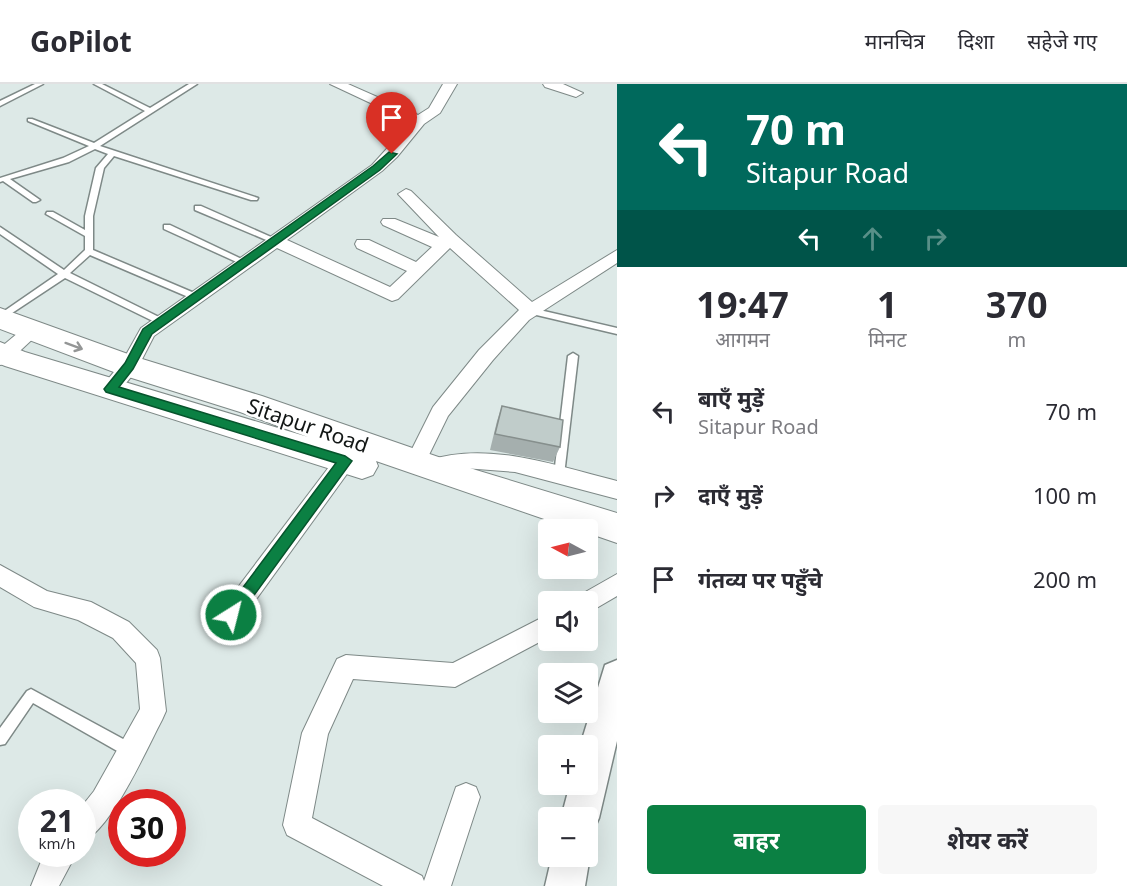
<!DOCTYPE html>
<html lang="hi">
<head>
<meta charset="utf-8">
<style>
	body { margin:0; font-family:"Noto Sans","Noto Sans Devanagari",sans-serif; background:#f7f7f7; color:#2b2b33; height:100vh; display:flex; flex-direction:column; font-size:22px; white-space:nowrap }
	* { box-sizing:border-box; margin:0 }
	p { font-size:20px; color:#7c7c81 }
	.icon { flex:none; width:33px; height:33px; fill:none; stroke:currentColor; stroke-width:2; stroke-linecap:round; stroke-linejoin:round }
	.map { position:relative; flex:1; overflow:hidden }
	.drawer { display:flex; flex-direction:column; background:#fff; width:510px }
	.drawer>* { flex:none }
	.banner { background:#00695c; color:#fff; overflow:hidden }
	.needle { width:39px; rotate:277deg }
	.buttons { position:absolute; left:538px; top:435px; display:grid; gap:12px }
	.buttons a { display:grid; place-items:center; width:60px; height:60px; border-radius:6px; background:#fff; box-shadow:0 6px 24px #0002; font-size:30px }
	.speed { position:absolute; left:18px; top:705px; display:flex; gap:12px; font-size:30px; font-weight:700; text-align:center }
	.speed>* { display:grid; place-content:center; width:78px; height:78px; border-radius:50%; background:#fff; box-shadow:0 6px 24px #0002; line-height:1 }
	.speed small { font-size:15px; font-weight:400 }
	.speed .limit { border:9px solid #d22; background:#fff; color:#111 }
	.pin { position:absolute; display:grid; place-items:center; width:51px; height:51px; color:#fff; margin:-62px -26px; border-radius:50% 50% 50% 0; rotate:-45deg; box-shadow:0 0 6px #0007 }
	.pin .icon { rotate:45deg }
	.me { position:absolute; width:66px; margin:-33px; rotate:36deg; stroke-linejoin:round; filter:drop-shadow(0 0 4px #0008) }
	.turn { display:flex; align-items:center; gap:21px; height:126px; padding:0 30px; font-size:27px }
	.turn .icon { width:78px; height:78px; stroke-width:2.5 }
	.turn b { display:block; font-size:42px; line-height:51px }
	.lanes { display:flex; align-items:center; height:57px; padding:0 30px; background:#0003; justify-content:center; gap:30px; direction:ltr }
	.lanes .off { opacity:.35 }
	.eta { display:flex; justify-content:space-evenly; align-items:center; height:102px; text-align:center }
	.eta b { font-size:36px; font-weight:700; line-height:42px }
	.action { display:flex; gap:12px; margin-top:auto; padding:12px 30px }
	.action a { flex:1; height:69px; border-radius:6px; background:#0b8043; color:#fff; font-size:24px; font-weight:700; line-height:69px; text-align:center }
	.action a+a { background:#f7f7f7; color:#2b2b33 }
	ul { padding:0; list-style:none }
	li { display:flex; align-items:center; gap:18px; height:84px; padding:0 30px }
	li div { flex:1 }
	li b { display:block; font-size:22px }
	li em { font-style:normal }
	header { display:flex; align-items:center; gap:36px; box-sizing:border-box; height:84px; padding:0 30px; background:#fff; border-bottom:2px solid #e1e1e2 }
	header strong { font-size:28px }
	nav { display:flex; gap:33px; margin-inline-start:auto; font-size:21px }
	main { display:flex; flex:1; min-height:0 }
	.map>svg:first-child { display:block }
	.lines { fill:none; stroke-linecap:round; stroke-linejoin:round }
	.service-casing { stroke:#7e8987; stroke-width:3 }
	.minor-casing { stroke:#7e8987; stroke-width:2 }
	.secondary-casing { stroke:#7e8987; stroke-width:3 }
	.primary-casing { stroke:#7e8987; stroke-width:2 }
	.service { fill:#fff; fill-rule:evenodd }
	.minor { fill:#fff; fill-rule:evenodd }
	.secondary { fill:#fff; fill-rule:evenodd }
	.primary { fill:#fff; fill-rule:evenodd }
	.wall { fill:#a5afae }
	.building { fill:#c0ccca; stroke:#868f8d; stroke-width:1.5 }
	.oneway { stroke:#949696 }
	.route { fill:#0b8043; stroke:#07532c; stroke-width:1.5 }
	.labels { text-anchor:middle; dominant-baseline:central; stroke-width:5; stroke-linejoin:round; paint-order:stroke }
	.street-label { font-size:21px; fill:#121615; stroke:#fff }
</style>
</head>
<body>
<header>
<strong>GoPilot</strong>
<nav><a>मानचित्र</a><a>दिशा</a><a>सहेजे गए</a></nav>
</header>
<main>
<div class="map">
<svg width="617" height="802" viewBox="0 0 617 802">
	<rect width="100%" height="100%" fill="#dde9e7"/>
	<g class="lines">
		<defs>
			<g id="service">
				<path d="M35 0H43L0 22V17Z"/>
				<path d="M94 0H102L150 24 189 0H197L100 62 258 114 257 116H251L114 72 104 84 93 132V166L199 211V215H193L90 171 70 189 165 236V240H159L65 194 0 237V230L58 190 0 150V143L64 186 85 166V152L46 130 47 128H53L85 146V132L96 84 108 70 95 65 69 78 10 95 40 116 36 118H33L3 97 0 98V94L63 74 89 62 28 37V35H32L94 59 145 27Z"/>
				<path d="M195 122H201L278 156 277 158H271L195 126Z"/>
				<path d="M164 141H170L248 178 244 181 241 180 164 145Z"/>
				<path d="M531 224 617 244V250L528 229 527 227Z"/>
				<path d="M573 269 578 272 564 391 563 394H555L554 391 568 272Z"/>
				<path d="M31 605 136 662 138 667 136 672 131 674 126 672 33 619 5 660 0 661V644L27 607Z"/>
			</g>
			<g id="minor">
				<path d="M330 0H348L418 31 429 24 443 0H457L440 29 424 40 397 73 382 87 287 156 390 203 407 187 357 164 355 160 357 156H369L416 178 432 163 383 141 381 138 383 135H395L439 153 398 110 406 105 411 107 456 151 532 218 617 166V179L529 236 493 276 448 332 426 377C489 356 555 382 617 397V415L515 388 464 384 431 392 424 390 421 385 415 387 408 385 405 379 433 323 479 266 519 226 450 164 398 215 392 217 277 164 154 252 136 287 117 310 110 312 103 310 100 305 122 278 141 244 372 81 411 38Z"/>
				<path d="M543 0H563L583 9 576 13 545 3Z"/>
				<path d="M31 241 37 243 40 247 37 251 7 279 0 281V264L25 243Z"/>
				<path d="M345 369 352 371 355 377 352 383 239 539 231 542 223 539 219 531 223 523 338 371Z"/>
				<path d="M0 481 47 507 91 518 129 538 157 566 160 574 166 627 162 636C146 666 112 745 82 758V722L94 707 140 625 136 579 113 554 78 536 34 523 0 503Z"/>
				<path d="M617 490V512L588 529V518H577L580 511Z"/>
				<path d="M549 530V553L455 603 353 595 328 650 312 734 422 792 424 797 456 703 466 699 476 703 480 713 451 802H383L287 751 283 741 302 649 337 575 346 571 453 579Z"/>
				<path d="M44 770H76L59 802H31Z"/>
			</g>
			<g id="secondary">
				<path d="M617 576V657L599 734 593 747 588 749V734H561L570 700H588V662H580L605 581Z"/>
				<path d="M588 767 590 772 585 802H545L552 772H588Z"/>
			</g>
			<path id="primary" d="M0 224 139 274 262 312 476 386 617 429V459L588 449V446H576L376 377 378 382 373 391 362 395 5 282 0 280V258L25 268 308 353 240 328 119 290 0 245Z"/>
		</defs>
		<use href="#service" class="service-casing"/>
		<use href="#minor" class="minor-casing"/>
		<use href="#secondary" class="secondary-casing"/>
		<use href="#primary" class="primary-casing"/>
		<use href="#service" class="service"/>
		<use href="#minor" class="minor"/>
		<use href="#secondary" class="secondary"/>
		<use href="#primary" class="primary"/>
	</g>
	<path class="wall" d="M502 322 560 363 553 378 490 366 497 337Z"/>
	<path class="building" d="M502 322 563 336 560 363 495 350Z"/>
	<defs><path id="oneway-shaft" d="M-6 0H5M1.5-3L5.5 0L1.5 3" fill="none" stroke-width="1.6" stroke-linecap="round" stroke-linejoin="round" transform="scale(1.5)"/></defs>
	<use class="oneway" href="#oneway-shaft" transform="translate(74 262) rotate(20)"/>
	<path class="route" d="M389 68 397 70 380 86 152 250 133 285 119 303 345 372 352 377 236 536 231 538 226 536 223 531 226 526 336 379 106 308 104 305 125 279 143 245 373 82Z"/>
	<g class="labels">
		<g class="street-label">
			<text transform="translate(308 341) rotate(19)">Sitapur Road</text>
		</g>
	</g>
</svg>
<div class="buttons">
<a><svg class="needle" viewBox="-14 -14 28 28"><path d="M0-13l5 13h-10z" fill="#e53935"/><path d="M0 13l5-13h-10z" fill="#7c7c81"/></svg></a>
<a><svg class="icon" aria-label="sound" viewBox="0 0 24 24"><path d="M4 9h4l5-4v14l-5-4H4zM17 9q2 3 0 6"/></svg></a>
<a><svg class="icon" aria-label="layers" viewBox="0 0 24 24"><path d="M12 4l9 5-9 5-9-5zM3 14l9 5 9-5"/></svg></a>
<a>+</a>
<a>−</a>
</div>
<div class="speed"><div>21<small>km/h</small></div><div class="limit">30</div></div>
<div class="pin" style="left:392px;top:70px;background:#d93025"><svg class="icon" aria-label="arrive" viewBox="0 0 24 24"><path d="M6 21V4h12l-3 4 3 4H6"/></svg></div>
<svg class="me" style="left:231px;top:531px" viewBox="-20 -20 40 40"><circle r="17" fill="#0b8043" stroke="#fff" stroke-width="3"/><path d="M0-11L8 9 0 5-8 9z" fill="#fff"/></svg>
</div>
<section class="drawer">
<div class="banner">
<div class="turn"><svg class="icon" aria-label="left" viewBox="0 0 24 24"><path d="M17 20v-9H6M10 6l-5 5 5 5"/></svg><div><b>70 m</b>Sitapur Road</div></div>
<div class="lanes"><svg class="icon" aria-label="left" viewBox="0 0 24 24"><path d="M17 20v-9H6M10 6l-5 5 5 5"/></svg><svg class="icon off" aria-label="ahead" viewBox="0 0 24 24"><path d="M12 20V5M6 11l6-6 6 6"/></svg><svg class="icon off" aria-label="right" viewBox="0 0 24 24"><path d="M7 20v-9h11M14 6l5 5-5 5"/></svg></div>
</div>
<div class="eta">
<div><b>19:47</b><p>आगमन</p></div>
<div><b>1</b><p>मिनट</p></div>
<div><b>370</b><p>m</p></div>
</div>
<ul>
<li><svg class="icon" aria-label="left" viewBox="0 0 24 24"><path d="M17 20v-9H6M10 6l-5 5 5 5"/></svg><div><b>बाएँ मुड़ें</b><p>Sitapur Road</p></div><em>70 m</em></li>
<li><svg class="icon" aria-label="right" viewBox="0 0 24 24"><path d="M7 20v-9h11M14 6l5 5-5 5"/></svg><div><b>दाएँ मुड़ें</b></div><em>100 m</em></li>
<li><svg class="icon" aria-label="arrive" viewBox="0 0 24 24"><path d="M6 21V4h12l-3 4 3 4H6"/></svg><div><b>गंतव्य पर पहुँचे</b></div><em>200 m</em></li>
</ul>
<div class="action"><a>बाहर</a><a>शेयर करें</a></div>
</section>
</main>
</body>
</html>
